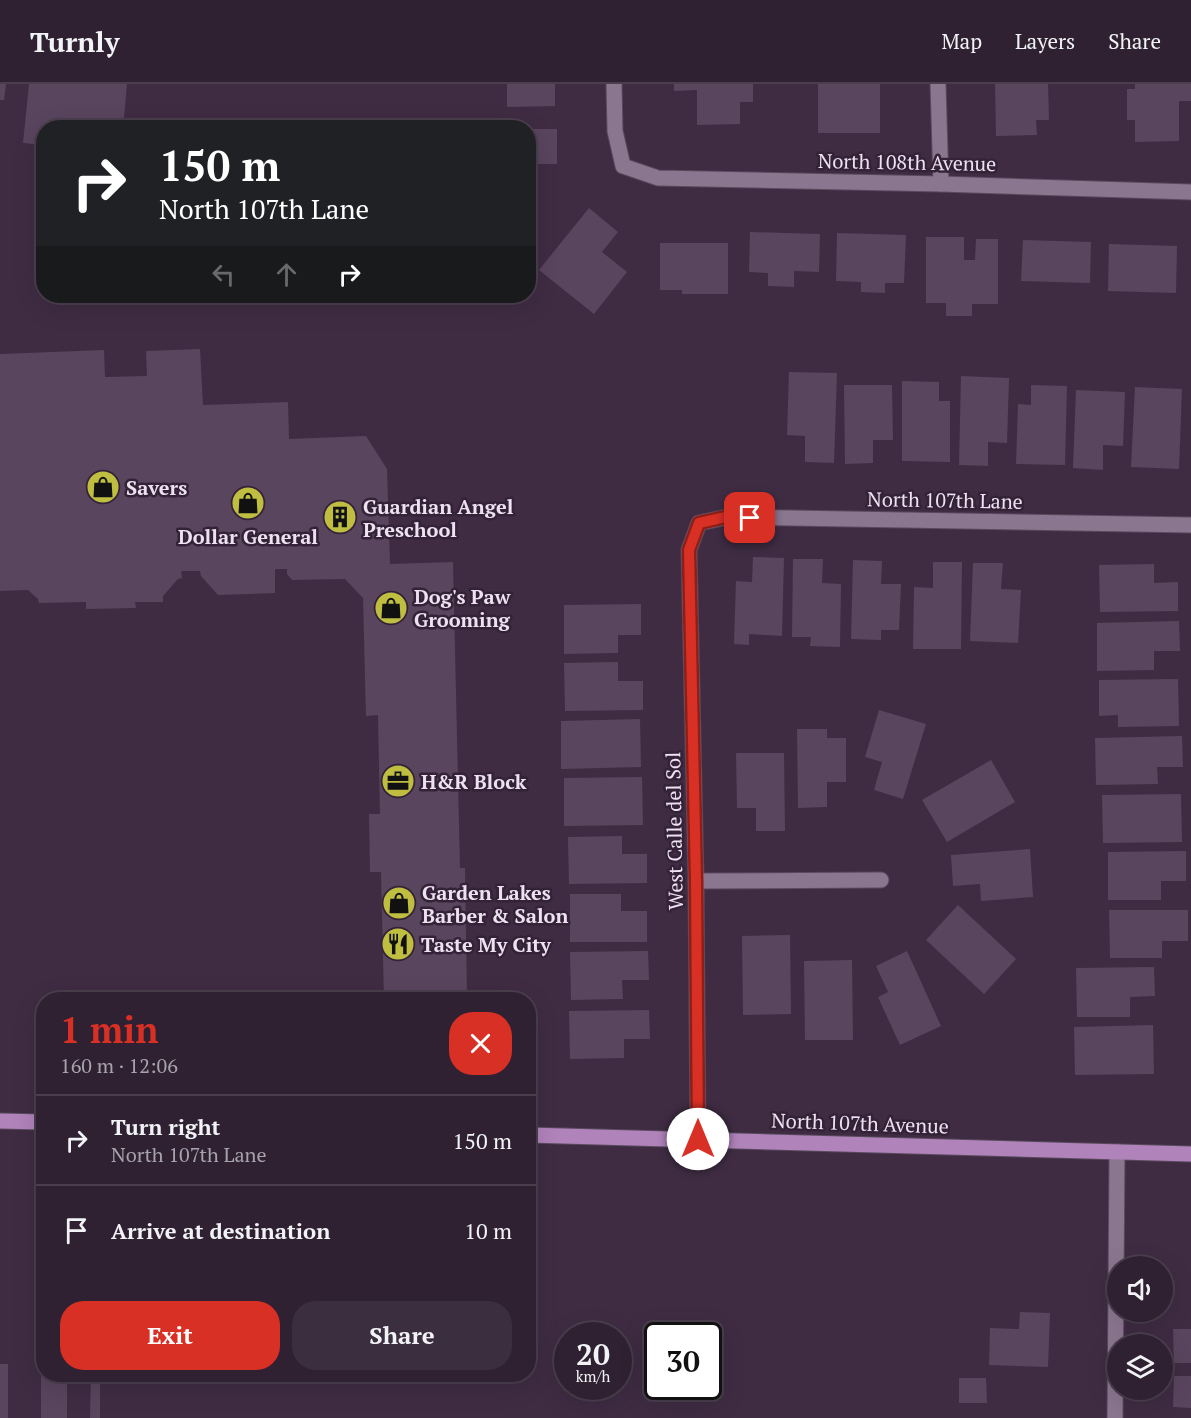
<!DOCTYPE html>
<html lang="en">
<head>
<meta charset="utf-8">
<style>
	body { margin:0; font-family:"PT Serif",serif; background:#3b2e3e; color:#f1f3f6; height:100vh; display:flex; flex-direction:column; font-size:22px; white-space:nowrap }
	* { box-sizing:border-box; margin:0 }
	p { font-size:20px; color:#a7a3ac }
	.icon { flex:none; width:33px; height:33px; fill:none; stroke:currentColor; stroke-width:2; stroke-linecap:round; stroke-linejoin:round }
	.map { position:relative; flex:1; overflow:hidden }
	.drawer { position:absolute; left:36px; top:908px; width:500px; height:390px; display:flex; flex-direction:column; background:#2f2132; border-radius:24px; box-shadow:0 6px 24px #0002,0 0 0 2px #4a3e4d }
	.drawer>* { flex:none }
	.banner { position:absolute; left:36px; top:36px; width:500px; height:183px; border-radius:24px; box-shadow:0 6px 24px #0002,0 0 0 2px #4a3e4d; background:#202124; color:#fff; overflow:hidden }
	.fabs { position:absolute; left:1107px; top:1172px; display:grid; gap:12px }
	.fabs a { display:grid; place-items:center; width:66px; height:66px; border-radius:50%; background:#2f2132; box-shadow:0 6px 24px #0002,0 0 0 2px #4a3e4d; font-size:30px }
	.speed { position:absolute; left:554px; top:1238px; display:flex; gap:12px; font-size:30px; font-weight:700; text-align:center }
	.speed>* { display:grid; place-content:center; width:78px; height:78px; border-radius:50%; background:#2f2132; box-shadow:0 6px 24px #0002,0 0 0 2px #4a3e4d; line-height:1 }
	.speed small { font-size:15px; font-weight:400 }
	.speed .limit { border:3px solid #111; border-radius:9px; background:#fff; color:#111 }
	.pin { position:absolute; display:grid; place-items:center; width:51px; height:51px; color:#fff; margin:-26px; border-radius:12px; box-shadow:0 3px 9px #0006 }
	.me { position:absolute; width:66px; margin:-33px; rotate:0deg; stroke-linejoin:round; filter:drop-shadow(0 0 4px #0008) }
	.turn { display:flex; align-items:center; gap:21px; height:126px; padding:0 24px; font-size:27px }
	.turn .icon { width:78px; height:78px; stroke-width:2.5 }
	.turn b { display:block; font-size:42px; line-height:51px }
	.lanes { display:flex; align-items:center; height:57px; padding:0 24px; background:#0003; justify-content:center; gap:30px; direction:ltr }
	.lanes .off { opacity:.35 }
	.round { display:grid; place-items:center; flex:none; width:63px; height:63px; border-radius:24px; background:#3b2e3e }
	.headline { display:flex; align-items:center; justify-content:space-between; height:102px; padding:0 24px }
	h1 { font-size:36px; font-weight:700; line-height:45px; color:#d93025 }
	.cta { display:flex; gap:12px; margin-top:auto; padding:12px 24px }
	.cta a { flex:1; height:69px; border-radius:24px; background:#d93025; color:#fff; font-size:24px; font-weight:700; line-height:69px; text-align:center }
	.cta a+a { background:#3b2e3e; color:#f1f3f6 }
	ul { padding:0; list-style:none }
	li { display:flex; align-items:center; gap:18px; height:90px; padding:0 24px; border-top:2px solid #4a3e4d }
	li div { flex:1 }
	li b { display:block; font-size:22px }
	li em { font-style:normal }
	header { display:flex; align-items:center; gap:36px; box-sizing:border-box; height:84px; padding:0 30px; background:#2f2132; border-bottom:2px solid #4a3e4d }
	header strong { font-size:28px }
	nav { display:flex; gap:33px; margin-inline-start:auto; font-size:21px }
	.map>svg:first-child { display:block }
	.building { fill:#59455e }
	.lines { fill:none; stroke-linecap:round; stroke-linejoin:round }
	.minor-casing { stroke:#594a5d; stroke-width:17 }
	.major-casing { stroke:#594a5d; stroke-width:17 }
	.minor { stroke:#8b7690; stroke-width:15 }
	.major { stroke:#b083bb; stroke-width:15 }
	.route-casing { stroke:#8d1f18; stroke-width:15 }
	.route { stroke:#d93025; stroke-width:10 }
	.labels { text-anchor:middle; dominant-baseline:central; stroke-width:5; stroke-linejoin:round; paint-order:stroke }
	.street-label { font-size:20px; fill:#eee2f1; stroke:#342238 }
	.poi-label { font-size:20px; font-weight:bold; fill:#eee2f1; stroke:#342238; text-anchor:start }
</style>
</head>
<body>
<header>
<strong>Turnly</strong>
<nav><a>Map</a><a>Layers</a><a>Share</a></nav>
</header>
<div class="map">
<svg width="1191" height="1334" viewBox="0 0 1191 1334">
	<rect width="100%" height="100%" fill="#3f2c43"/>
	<g class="building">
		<path d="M0 0H6L4 16H0Z"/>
		<path d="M29 0H127L123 44H44V61L23 59Z"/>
		<path d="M507 0H555V22L507 23Z"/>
		<path d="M674 0H753V18H740V40L697 41V6L674 7Z"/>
		<rect x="818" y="0" width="62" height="49"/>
		<path d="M995 0H1048L1049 36H1036L1037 51 996 52Z"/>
		<path d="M1135 0H1191V17H1179V57L1135 58V36H1127V5H1135Z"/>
		<path d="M528 45H557V80H536V115H528Z"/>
		<path d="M589 124 618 148 602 168 627 188 594 230 539 186Z"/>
		<path d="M750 148 820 150 819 188 794 187V203L768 202V189L749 188Z"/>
		<path d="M837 149 906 151 904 199H885V209L861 208V198L836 197Z"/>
		<path d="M926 153H964V176H975L976 155H998V220H972V232H946V219H926Z"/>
		<path d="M1023 156 1091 158 1090 199 1021 197Z"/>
		<path d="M660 159H728V210H682V206H660Z"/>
		<path d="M1109 160 1177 162 1176 209 1108 207Z"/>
		<path d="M200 265 203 321 288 318 289 355 366 352 387 385 390 480 453 478 460 784H465L467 915H384L381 788H370L369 730H380L378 631 366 632 363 514 345 495 292 496 287 490V485H275V509L218 511 201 492 200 487H181L182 494 178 495 163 512V518H135L136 524 86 525V518L39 519 38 515 28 506 0 507V270L104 266 105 293 147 292 146 267Z"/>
		<path d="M789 288 837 289 834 379 805 378V352L787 351Z"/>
		<path d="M961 292 1009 294 1007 359 988 358V382L959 381Z"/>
		<path d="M902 297 939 298V317H950V378L902 377Z"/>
		<path d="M844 301H892L893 356H873V379L845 380Z"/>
		<path d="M1031 301 1067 302 1065 381 1016 380 1018 320 1031 321Z"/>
		<path d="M1135 303 1182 305 1179 385 1131 383Z"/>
		<path d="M1076 306 1125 308 1123 362 1103 361V386L1073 384Z"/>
		<path d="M753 473 784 474 782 552 749 550V561L734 560 736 497 752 498Z"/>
		<path d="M793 475H823L822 499 841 500 840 563 810 562 811 553H792Z"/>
		<path d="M853 476 882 477 881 500H901L899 546H881V556L851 555Z"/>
		<path d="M933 478H962L961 565H913L914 503 933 504Z"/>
		<path d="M973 479H1003L1001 505 1021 506 1018 559 970 557Z"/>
		<path d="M1154 480V499L1178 498V527L1100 528 1099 481Z"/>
		<path d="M641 520V551H618V569L564 570V521Z"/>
		<path d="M1179 537 1180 567H1154V586L1097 587V539Z"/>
		<path d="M618 578V597H643V626L565 627 564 579Z"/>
		<path d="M1178 595 1179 642 1118 643V631L1099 632V596Z"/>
		<path d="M879 626 926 640 903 715 874 706 882 678 865 673Z"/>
		<path d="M640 635 641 683 561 685V637Z"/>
		<path d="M797 645H827V654H846V698H827V723L798 724Z"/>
		<path d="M1182 652 1183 683H1157L1158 700 1096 701 1095 654Z"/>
		<path d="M736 669H784L785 747H756V724H737Z"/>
		<path d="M991 676 1015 718 947 758 922 716Z"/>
		<path d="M642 693 643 741 564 742V694Z"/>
		<path d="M1181 710 1182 758 1103 759 1102 711Z"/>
		<path d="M622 752V770H647V799L569 800 568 753Z"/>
		<path d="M1030 765 1033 813 981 817 980 800 953 802 951 771Z"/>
		<path d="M1186 767V797H1161V816H1108V768Z"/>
		<path d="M570 810H621V827H647V858H570Z"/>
		<path d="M958 821 1016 875 984 910 926 856Z"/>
		<path d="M1109 826H1188V857H1162V874H1110Z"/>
		<path d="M790 851 791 930 743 931 742 852Z"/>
		<path d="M648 867 649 896H622L623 915 571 916 570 868Z"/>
		<path d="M907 867 941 942 900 961 878 913 888 908 876 882Z"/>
		<path d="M852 876 853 956H805L804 877Z"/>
		<path d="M1154 883 1155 912 1130 913V933H1077L1076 884Z"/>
		<path d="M649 926 650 955H624V974L570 975 569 927Z"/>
		<path d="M1153 941 1154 990 1075 991 1074 943Z"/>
		<path d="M1020 1228 1050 1229 1048 1283 989 1281 990 1244 1019 1245Z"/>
		<path d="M1173 1245H1191V1279H1174Z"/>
		<rect x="0" y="1280" width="8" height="54"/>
		<path d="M41 1284H44V1290H67V1334H41Z"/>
		<path d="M91 1290H100V1334H90Z"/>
		<path d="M1174 1292H1191V1324L1173 1323Z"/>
		<path d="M959 1294H986L987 1319H959Z"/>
	</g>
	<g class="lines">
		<defs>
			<g id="minor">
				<path d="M614 0 615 47 623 82 658 94 941 100 1191 108"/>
				<path d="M938 0 941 100"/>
				<path d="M696 797 881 796"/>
				<path d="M698 1055 696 797 689 466 699 439 727 433 1191 441"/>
				<path d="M1115 1334 1117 1068"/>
			</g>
			<g id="major">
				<path d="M0 1037 44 1038"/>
				<path d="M528 1051 1191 1070"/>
			</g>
		</defs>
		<use href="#minor" class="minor-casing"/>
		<use href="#major" class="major-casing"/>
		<use href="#minor" class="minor"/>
		<use href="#major" class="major"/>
	</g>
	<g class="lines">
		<defs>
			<path id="route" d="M698 1055 696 797 689 466 699 439 726 433 750 434"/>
		</defs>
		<use href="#route" class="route-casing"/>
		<use href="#route" class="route"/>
	</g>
	<defs>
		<symbol id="shop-disc" viewBox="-11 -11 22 22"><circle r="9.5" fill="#bfbe41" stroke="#342238"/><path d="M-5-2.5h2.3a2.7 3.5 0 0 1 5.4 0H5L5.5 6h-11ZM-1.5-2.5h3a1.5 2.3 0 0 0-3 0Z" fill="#111"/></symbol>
		<symbol id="building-disc" viewBox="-11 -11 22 22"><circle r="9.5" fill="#bfbe41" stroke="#342238"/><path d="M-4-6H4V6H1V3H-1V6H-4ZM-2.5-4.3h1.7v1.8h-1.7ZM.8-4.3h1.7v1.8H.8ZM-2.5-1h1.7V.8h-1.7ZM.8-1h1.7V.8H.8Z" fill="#111"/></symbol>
		<symbol id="office-disc" viewBox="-11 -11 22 22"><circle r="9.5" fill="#bfbe41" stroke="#342238"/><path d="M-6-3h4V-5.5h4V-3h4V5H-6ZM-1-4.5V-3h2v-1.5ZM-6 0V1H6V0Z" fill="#111"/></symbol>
		<symbol id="restaurant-disc" viewBox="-11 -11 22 22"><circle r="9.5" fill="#bfbe41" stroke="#342238"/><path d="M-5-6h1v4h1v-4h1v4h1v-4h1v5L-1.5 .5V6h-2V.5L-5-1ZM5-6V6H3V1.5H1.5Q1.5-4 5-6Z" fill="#111"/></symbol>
	</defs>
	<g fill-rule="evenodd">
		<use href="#shop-disc" x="84" y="384" width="38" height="38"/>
		<use href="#shop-disc" x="229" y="400" width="38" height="38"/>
		<use href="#building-disc" x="321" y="414" width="38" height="38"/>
		<use href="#shop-disc" x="372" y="505" width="38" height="38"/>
		<use href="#office-disc" x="379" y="678" width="38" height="38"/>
		<use href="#shop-disc" x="380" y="800" width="38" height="38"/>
		<use href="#restaurant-disc" x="379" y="841" width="38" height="38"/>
	</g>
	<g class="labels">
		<g class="street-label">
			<text transform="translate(907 78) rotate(1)">North 108th Avenue</text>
			<text transform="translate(945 416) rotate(1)">North 107th Lane</text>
			<text transform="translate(674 747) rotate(-91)">West Calle del Sol</text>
			<text transform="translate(860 1039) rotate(2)">North 107th Avenue</text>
		</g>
		<g class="poi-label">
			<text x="126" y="403">Savers</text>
			<text x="363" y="422">Guardian Angel<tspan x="363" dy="23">Preschool</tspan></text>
			<text x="248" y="452" text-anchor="middle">Dollar General</text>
			<text x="414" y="512">Dog's Paw<tspan x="414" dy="23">Grooming</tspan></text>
			<text x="421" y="697">H&amp;R Block</text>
			<text x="422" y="808">Garden Lakes<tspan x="422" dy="23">Barber &amp; Salon</tspan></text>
			<text x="421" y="860">Taste My City</text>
		</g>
	</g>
</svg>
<div class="fabs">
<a><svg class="icon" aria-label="sound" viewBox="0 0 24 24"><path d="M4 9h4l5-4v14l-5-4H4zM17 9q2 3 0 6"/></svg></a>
<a><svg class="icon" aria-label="layers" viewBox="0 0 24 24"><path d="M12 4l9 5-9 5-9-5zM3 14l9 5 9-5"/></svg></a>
</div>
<div class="speed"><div>20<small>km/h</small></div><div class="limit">30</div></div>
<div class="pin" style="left:750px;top:434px;background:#d93025"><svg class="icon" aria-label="arrive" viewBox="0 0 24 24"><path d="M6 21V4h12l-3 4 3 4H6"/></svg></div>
<svg class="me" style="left:698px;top:1055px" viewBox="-20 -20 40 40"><circle r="19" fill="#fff"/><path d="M0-13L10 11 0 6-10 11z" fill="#d93025"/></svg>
<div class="banner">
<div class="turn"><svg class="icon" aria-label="right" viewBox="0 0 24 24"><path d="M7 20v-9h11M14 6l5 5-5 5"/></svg><div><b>150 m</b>North 107th Lane</div></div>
<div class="lanes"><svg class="icon off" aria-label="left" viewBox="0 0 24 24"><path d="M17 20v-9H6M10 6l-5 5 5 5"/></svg><svg class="icon off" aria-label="ahead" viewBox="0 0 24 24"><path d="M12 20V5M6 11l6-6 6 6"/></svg><svg class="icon" aria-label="right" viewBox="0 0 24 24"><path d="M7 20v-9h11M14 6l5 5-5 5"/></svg></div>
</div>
<section class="drawer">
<div class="headline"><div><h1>1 min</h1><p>160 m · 12:06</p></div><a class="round" style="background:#d93025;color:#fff"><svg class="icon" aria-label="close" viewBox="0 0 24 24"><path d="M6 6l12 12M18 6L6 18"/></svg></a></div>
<ul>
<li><svg class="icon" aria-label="right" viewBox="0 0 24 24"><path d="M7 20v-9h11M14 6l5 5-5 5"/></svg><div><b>Turn right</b><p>North 107th Lane</p></div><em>150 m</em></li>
<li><svg class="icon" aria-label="arrive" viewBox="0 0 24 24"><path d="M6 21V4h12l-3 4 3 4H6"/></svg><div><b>Arrive at destination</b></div><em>10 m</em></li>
</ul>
<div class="cta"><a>Exit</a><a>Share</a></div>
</section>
</div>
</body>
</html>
